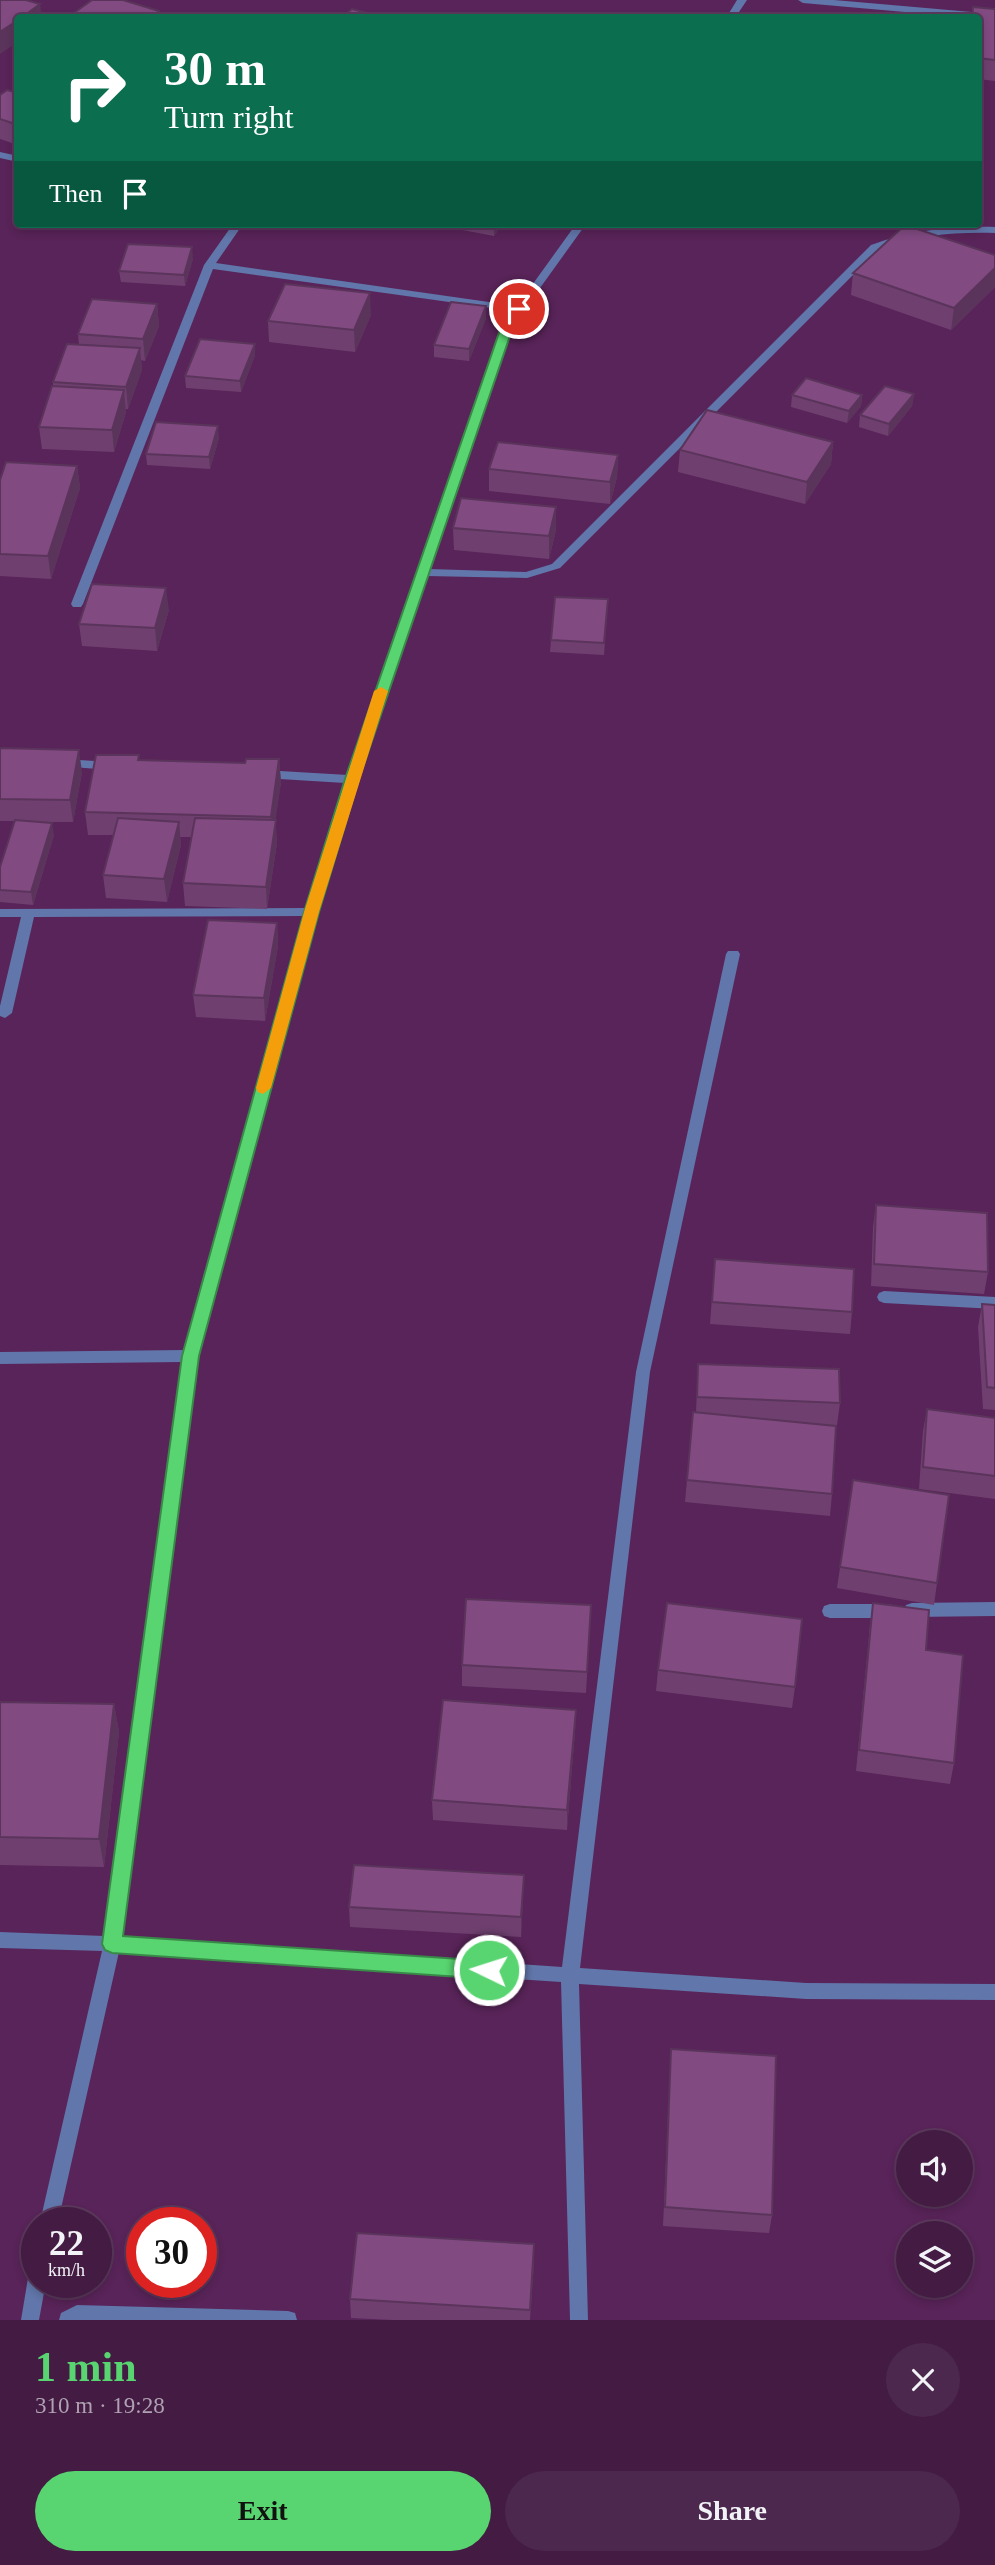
<!DOCTYPE html>
<html lang="en">
<head>
<meta charset="utf-8">
<style>
	body { margin:0; font-family:"Times New Roman",serif; background:#4d284e; color:#f1f3f6; height:100vh; display:flex; flex-direction:column; font-size:26px; white-space:nowrap }
	* { box-sizing:border-box; margin:0 }
	p { font-size:23px; color:#afa1b2 }
	.icon { flex:none; width:38px; height:38px; fill:none; stroke:currentColor; stroke-width:2; stroke-linecap:round; stroke-linejoin:round }
	.map { position:relative; height:2320px; overflow:hidden }
	.side { display:flex; flex-direction:column; background:#431b43; flex:1 }
	.side>* { flex:none }
	.top-card { position:absolute; left:14px; top:14px; width:968px; height:214px; border-radius:7px; box-shadow:0 4px 10px #0003,0 0 0 2px #5b395c; background:#0b6e4f; color:#fff; overflow:hidden }
	.tools { position:absolute; left:896px; top:2130px; display:grid; gap:14px }
	.tools a { display:grid; place-items:center; width:77px; height:77px; border-radius:50%; background:#431b43; box-shadow:0 4px 10px #0003,0 0 0 2px #5b395c; font-size:35px }
	.speed { position:absolute; left:21px; top:2207px; display:flex; gap:14px; font-size:35px; font-weight:700; text-align:center }
	.speed>* { display:grid; place-content:center; width:91px; height:91px; border-radius:50%; background:#431b43; box-shadow:0 4px 10px #0003,0 0 0 2px #5b395c; line-height:1 }
	.speed small { font-size:18px; font-weight:400 }
	.speed .limit { border:10px solid #d22; background:#fff; color:#111 }
	.pin { position:absolute; display:grid; place-items:center; width:60px; height:60px; color:#fff; margin:-30px; border:4px solid #fff; border-radius:50%; box-shadow:0 2px 7px #0007 }
	.me { position:absolute; width:77px; margin:-38px; rotate:274deg; stroke-linejoin:round; filter:drop-shadow(0 0 5px #0008) }
	.turn { display:flex; align-items:center; gap:24px; height:147px; padding:0 35px; font-size:32px }
	.turn .icon { width:91px; height:91px; stroke-width:2.5 }
	.turn b { display:block; font-size:49px; line-height:60px }
	.then { display:flex; align-items:center; height:66px; padding:0 35px; background:#0003; gap:14px; font-size:26px }
	.round { display:grid; place-items:center; flex:none; width:74px; height:74px; border-radius:37px; background:#4d284e }
	.summary { display:flex; align-items:center; justify-content:space-between; height:119px; padding:0 35px }
	h1 { font-size:42px; font-weight:700; line-height:52px; color:#58d570 }
	.primary-button { display:flex; gap:14px; margin-top:auto; padding:14px 35px }
	.primary-button a { flex:1; height:80px; border-radius:42px; background:#58d570; color:#111; font-size:28px; font-weight:700; line-height:80px; text-align:center }
	.primary-button a+a { background:#4d284e; color:#f1f3f6 }
	.map>svg:first-child { display:block }
	.lines { fill:none; stroke-linecap:round; stroke-linejoin:round }
	.service { fill:#6176aa; fill-rule:evenodd }
	.minor { fill:#6176aa; fill-rule:evenodd }
	.wall { fill:#6f406f }
	.shaded-wall { fill:#5a345a }
	.building { fill:#814a81; stroke:#5a345a; stroke-width:2 }
	.route { fill:#58d570; stroke:#398a49; stroke-width:2 }
	.slow { fill:#f59e0b }
</style>
</head>
<body>
<div class="map">
<svg width="995" height="2320" viewBox="0 0 995 2320">
	<rect width="100%" height="100%" fill="#592459"/>
	<g class="lines">
		<path class="service" d="M77 2305 288 2311 295 2313 297 2320H59L61 2313Z"/>
		<g class="minor">
			<path d="M737 0H747L735 18H726Z"/>
			<path d="M798 0H834L995 14V20L803 3Z"/>
			<path d="M0 152 18 156V162L0 158Z"/>
			<path d="M233 224H243L216 263 517 306 576 224H586L512 327 429 569 526 572 552 564 871 245C912 230 952 226 995 227V233C954 232 917 235 879 249L560 568 527 578 427 576 377 720 317 912 198 1356 122 1937 562 1967 636 1372 726 954 728 951H738L740 954 650 1372 580 1968 806 1983 995 1984V2000L806 1999 579 1984 588 2320H570L561 1982 119 1952 58 2222H40L102 1951 0 1948V1932L104 1936 183 1362 0 1364V1352L185 1350 303 916 34 917 12 1013 5 1018 0 1016V1006L21 917H0V909L306 908 345 783 263 778 257 774 263 770 348 775 502 327 513 311 213 269 83 604 81 607H73L71 604 204 265Z"/>
			<path d="M64 759 110 762 116 766 110 770 60 766 58 763 60 760Z"/>
			<path d="M884 1291 995 1297V1309L884 1303 879 1301 877 1297 879 1293Z"/>
			<path d="M995 1602V1616L912 1617 906 1615 904 1610 906 1605 912 1603Z"/>
			<path d="M830 1604H889L895 1606 897 1611 895 1616 889 1618H830L824 1616 822 1611 824 1606Z"/>
			<path d="M37 2269V2282H46L39 2320H21L28 2278 30 2272Z"/>
		</g>
	</g>
	<g class="wall">
		<path d="M995 9V81L978 79V18Z"/>
		<path d="M18 93V145L0 139V94Z"/>
		<path d="M452 224H502L494 236 452 228Z"/>
		<path d="M995 255V287L951 330 851 295 853 273Z"/>
		<path d="M193 259 185 286 121 282 119 271Z"/>
		<path d="M157 304 159 326 145 361 141 360 142 370 128 409H126V412L114 452 42 449 39 427 53 386V382L79 345 78 334Z"/>
		<path d="M371 315 355 352 269 342 268 321Z"/>
		<path d="M486 318 469 361 434 357V345Z"/>
		<path d="M255 355 241 392 186 388 185 376Z"/>
		<path d="M914 394 912 406 888 436 859 427 860 415Z"/>
		<path d="M792 395H862L861 406 847 423 791 407Z"/>
		<path d="M219 438 210 469 147 465 146 454Z"/>
		<path d="M833 442 831 464 805 504 678 472 680 450Z"/>
		<path d="M618 455 617 477 610 504 489 491V469Z"/>
		<path d="M77 466 80 488 51 579 0 576V480Z"/>
		<path d="M556 507V530L549 559 454 550 453 528Z"/>
		<path d="M608 599 604 655 550 652 551 640Z"/>
		<path d="M169 610 157 651 82 646 79 624Z"/>
		<path d="M0 748 82 772 73 822H38L54 835 33 905 0 902V867L15 821H0Z"/>
		<path d="M279 759 281 782 275 820 277 843 267 909 185 906 183 883 192 837H180L181 845 167 902 106 898 103 875 114 835H88L85 812 139 760 245 763Z"/>
		<path d="M277 923 278 946 265 1021 196 1017 193 995Z"/>
		<path d="M876 1205 988 1272 984 1294 871 1286 873 1227Z"/>
		<path d="M715 1259 852 1312 850 1334 710 1324Z"/>
		<path d="M982 1304 995 1305V1410L983 1409 978 1327Z"/>
		<path d="M698 1364 840 1403 837 1425H819L832 1494 830 1516 685 1502 693 1412 696 1413Z"/>
		<path d="M927 1409 995 1418V1499L919 1489 923 1431Z"/>
		<path d="M853 1480 937 1583 934 1605 837 1588Z"/>
		<path d="M873 1603 926 1650 954 1763 950 1784 856 1771 870 1625Z"/>
		<path d="M591 1605 586 1693 462 1686V1665Z"/>
		<path d="M658 1670 795 1687 792 1708 656 1691Z"/>
		<path d="M0 1702 114 1704 119 1732 104 1867 0 1865Z"/>
		<path d="M576 1710 575 1731 567 1830 433 1820 432 1800Z"/>
		<path d="M524 1875 521 1937 350 1927 349 1907Z"/>
		<path d="M671 2049 772 2215 769 2233 663 2226Z"/>
		<path d="M534 2262 530 2320H393L351 2318 350 2299Z"/>
	</g>
	<g class="shaded-wall">
		<path d="M40 4 42 18H21Z"/>
		<path d="M159 11 160 18H150Z"/>
		<path d="M18 20V42L0 54V32Z"/>
		<path d="M494 224H502L494 236Z"/>
		<path d="M192 247 193 259 185 286 184 275Z"/>
		<path d="M995 268V287L951 330 954 308Z"/>
		<path d="M370 293 371 315 355 352 354 330Z"/>
		<path d="M157 304 159 326 145 361 143 339Z"/>
		<path d="M486 306V318L469 361V349Z"/>
		<path d="M255 344V355L241 392 240 381Z"/>
		<path d="M140 348 142 370 128 409 126 387Z"/>
		<path d="M124 390 126 412 114 452 112 430Z"/>
		<path d="M914 394 912 406 888 436 889 424Z"/>
		<path d="M862 395 861 406 847 423 849 411Z"/>
		<path d="M218 426 219 438 210 469 209 457Z"/>
		<path d="M833 442 831 464 805 504 807 482Z"/>
		<path d="M618 455 617 477 610 504V482Z"/>
		<path d="M77 466 80 488 51 579 48 556Z"/>
		<path d="M556 507V530L549 559V536Z"/>
		<path d="M166 588 169 610 157 651 155 628Z"/>
		<path d="M79 750 82 772 73 822 70 800Z"/>
		<path d="M279 759 281 782 273 839 271 817Z"/>
		<path d="M276 820 277 843 267 909 266 887Z"/>
		<path d="M179 822 181 845 167 902 164 879Z"/>
		<path d="M52 823 54 835 33 905 31 892Z"/>
		<path d="M277 923 278 946 265 1021 264 998Z"/>
		<path d="M114 1704 119 1732 104 1867 99 1839Z"/>
		<path d="M576 1710 575 1731 567 1830V1810Z"/>
		<path d="M524 1875 523 1895 521 1937V1917Z"/>
		<path d="M534 2244V2262L530 2320V2310Z"/>
	</g>
	<g class="building">
		<path d="M0 0H26L40 4 21 18H18V20L0 32Z"/>
		<path d="M92 0H123L159 11 150 18H67Z"/>
		<path d="M973 7 995 9V60L978 58V18H972Z"/>
		<path d="M352 9 382 17 341 18Z"/>
		<path d="M7 90 18 93V125L0 119V95Z"/>
		<path d="M905 225 995 255V268L954 308 853 273Z"/>
		<path d="M128 244 192 247 184 275 119 271Z"/>
		<path d="M285 284 370 293 354 330 268 321Z"/>
		<path d="M92 299 157 304 143 339 78 334Z"/>
		<path d="M451 302 486 306 469 349 434 345Z"/>
		<path d="M200 339 255 344 240 381 185 376Z"/>
		<path d="M67 344 140 348 126 387 53 382Z"/>
		<path d="M806 378 862 395 849 411 792 395Z"/>
		<path d="M52 386 124 390 112 430 39 427Z"/>
		<path d="M885 386 914 394 889 424 860 415Z"/>
		<path d="M707 410 833 442 807 482 680 450Z"/>
		<path d="M156 422 218 426 209 457 146 454Z"/>
		<path d="M498 442 618 455 610 482 489 469Z"/>
		<path d="M6 462 77 466 48 556 0 554V480Z"/>
		<path d="M461 498 556 507 549 536 453 528Z"/>
		<path d="M92 584 166 588 155 628 79 624Z"/>
		<path d="M555 597 608 599 604 643 551 640Z"/>
		<path d="M0 748 79 750 70 800 0 799Z"/>
		<path d="M96 755H139L138 760 245 763 246 759H279L271 817 85 812Z"/>
		<path d="M118 818 179 822 164 879 103 875Z"/>
		<path d="M195 818 276 820 266 887 183 883Z"/>
		<path d="M15 820 52 823 31 892 0 890V867Z"/>
		<path d="M208 920 277 923 264 998 193 995Z"/>
		<path d="M876 1205 987 1213 988 1272 874 1264Z"/>
		<path d="M715 1259 854 1269 852 1312 712 1302Z"/>
		<path d="M982 1304 995 1305V1388L987 1387Z"/>
		<path d="M698 1364 839 1369 840 1403 697 1397Z"/>
		<path d="M927 1409 995 1418V1476L923 1467Z"/>
		<path d="M693 1412 836 1426 832 1494 687 1480Z"/>
		<path d="M853 1480 949 1495 937 1583 840 1567Z"/>
		<path d="M466 1599 591 1605 587 1672 462 1665Z"/>
		<path d="M667 1603 802 1619 795 1687 658 1670Z"/>
		<path d="M873 1603 929 1610 926 1650 963 1655 954 1763 859 1750Z"/>
		<path d="M443 1700 576 1710 567 1810 432 1800Z"/>
		<path d="M0 1702 114 1704 99 1839 0 1837Z"/>
		<path d="M354 1865 524 1875 521 1917 349 1907Z"/>
		<path d="M671 2049 776 2056 772 2215 665 2207Z"/>
		<path d="M357 2233 534 2244 530 2310 350 2299Z"/>
	</g>
	<path class="route" d="M515 307 525 309 513 327 359 779 319 912 199 1356 123 1936 489 1961 496 1963 499 1970 496 1976 489 1979 112 1953 105 1950 102 1944 182 1356 304 912 345 779 501 327Z"/>
	<path class="slow" d="M381 687 388 691 319 912 271 1088 263 1094 258 1092 256 1088 304 912 374 691Z"/>
</svg>
<div class="tools">
<a><svg class="icon" aria-label="sound" viewBox="0 0 24 24"><path d="M4 9h4l5-4v14l-5-4H4zM17 9q2 3 0 6"/></svg></a>
<a><svg class="icon" aria-label="layers" viewBox="0 0 24 24"><path d="M12 4l9 5-9 5-9-5zM3 14l9 5 9-5"/></svg></a>
</div>
<div class="speed"><div>22<small>km/h</small></div><div class="limit">30</div></div>
<div class="pin" style="left:519px;top:309px;background:#d93025"><svg class="icon" aria-label="arrive" viewBox="0 0 24 24"><path d="M6 21V4h12l-3 4 3 4H6"/></svg></div>
<svg class="me" style="left:489px;top:1970px" viewBox="-20 -20 40 40"><circle r="17" fill="#58d570" stroke="#fff" stroke-width="3"/><path d="M0-11L8 9 0 5-8 9z" fill="#fff"/></svg>
<div class="top-card">
<div class="turn"><svg class="icon" aria-label="right" viewBox="0 0 24 24"><path d="M7 20v-9h11M14 6l5 5-5 5"/></svg><div><b>30 m</b>Turn right</div></div>
<div class="then">Then<svg class="icon" aria-label="arrive" viewBox="0 0 24 24"><path d="M6 21V4h12l-3 4 3 4H6"/></svg></div>
</div>
</div>
<section class="side">
<div class="summary"><div><h1>1 min</h1><p>310 m · 19:28</p></div><a class="round"><svg class="icon" aria-label="close" viewBox="0 0 24 24"><path d="M6 6l12 12M18 6L6 18"/></svg></a></div>
<div class="primary-button"><a>Exit</a><a>Share</a></div>
</section>
</body>
</html>
